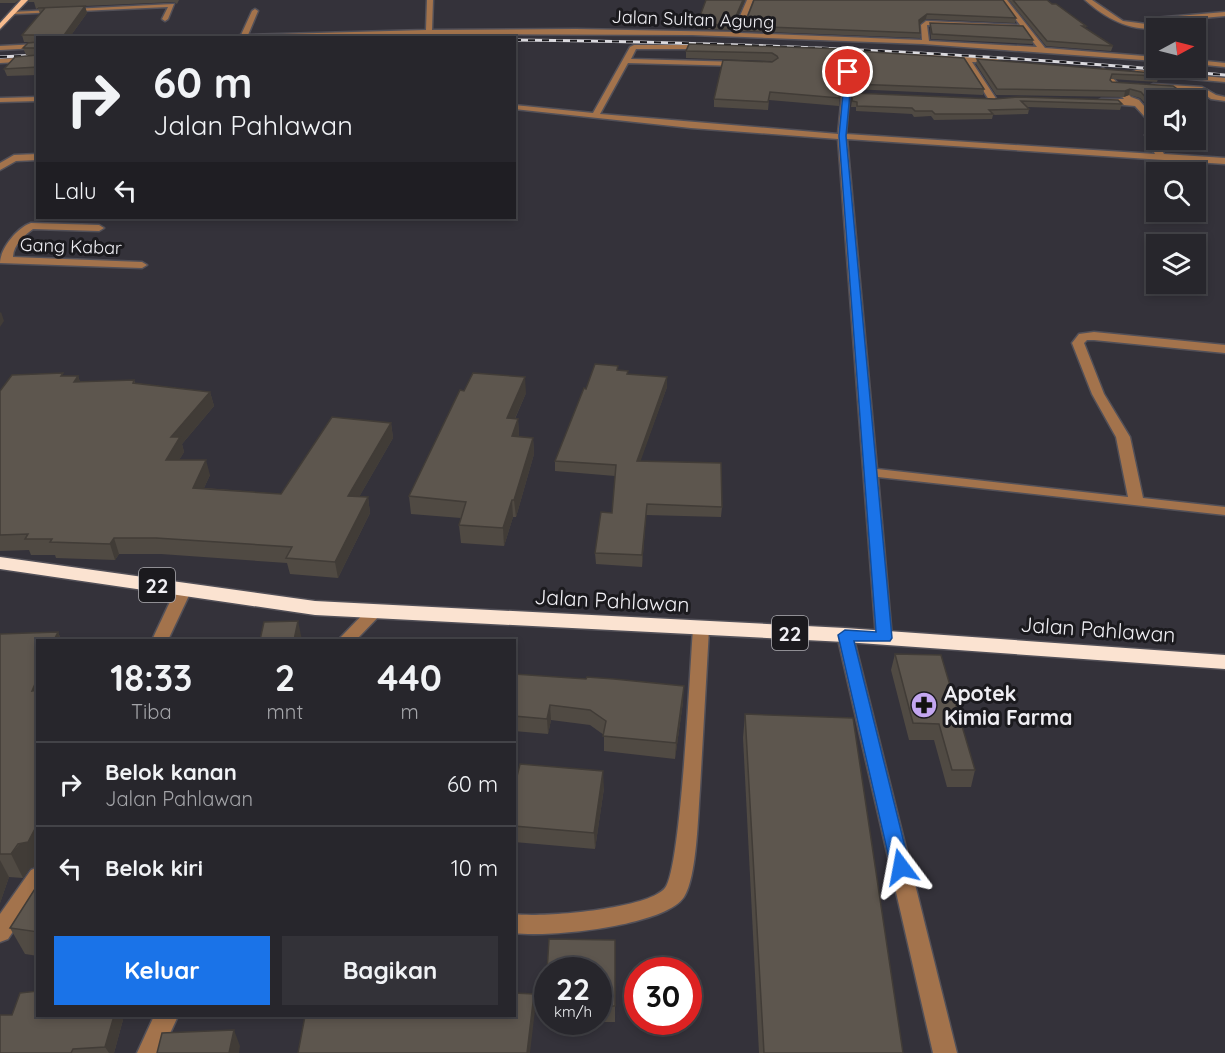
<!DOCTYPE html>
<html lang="id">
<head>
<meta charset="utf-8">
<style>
	body { margin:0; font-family:Quicksand,sans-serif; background:#333238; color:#f1f3f6; height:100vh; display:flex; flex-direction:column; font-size:22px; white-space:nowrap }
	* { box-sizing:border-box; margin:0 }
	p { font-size:20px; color:#a4a5a9 }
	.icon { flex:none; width:33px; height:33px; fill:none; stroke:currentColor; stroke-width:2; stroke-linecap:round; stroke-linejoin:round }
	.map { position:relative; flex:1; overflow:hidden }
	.details { position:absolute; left:36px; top:639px; width:480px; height:378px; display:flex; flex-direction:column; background:#27262c; border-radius:0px; box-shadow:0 3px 9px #0003,0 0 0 2px #434348 }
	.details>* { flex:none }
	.banner { position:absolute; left:36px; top:36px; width:480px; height:183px; border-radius:0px; box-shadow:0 3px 9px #0003,0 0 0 2px #434348; background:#27262c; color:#f1f3f6; overflow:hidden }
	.needle { width:39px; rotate:83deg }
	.buttons { position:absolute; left:1146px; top:18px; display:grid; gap:12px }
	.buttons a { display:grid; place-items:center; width:60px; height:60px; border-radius:0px; background:#27262c; box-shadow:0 3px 9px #0003,0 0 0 2px #434348; font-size:30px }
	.speed { position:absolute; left:534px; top:957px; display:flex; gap:12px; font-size:30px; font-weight:700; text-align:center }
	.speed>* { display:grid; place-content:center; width:78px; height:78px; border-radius:50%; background:#27262c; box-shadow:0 3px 9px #0003,0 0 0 2px #434348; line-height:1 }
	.speed small { font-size:15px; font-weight:400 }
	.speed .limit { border:9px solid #d22; background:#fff; color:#111 }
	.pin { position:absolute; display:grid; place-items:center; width:51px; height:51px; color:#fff; margin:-26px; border:3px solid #fff; border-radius:50%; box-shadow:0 2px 6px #0007 }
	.me { position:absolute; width:66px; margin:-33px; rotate:347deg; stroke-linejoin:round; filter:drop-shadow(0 0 4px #0008) }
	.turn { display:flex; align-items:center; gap:21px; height:126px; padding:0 18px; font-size:27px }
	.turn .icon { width:78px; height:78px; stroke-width:2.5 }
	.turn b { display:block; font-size:42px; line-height:51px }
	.then { display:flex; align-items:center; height:57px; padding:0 18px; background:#0003; gap:12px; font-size:22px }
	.eta { display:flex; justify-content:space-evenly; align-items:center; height:102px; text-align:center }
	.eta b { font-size:36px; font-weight:800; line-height:42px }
	.action { display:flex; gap:12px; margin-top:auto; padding:12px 18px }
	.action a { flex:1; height:69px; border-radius:0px; background:#1a73e8; color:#fff; font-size:24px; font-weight:800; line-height:69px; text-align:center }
	.action a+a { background:#333238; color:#f1f3f6 }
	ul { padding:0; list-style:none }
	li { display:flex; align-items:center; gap:18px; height:84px; padding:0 18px; border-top:2px solid #434348 }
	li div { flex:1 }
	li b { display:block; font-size:22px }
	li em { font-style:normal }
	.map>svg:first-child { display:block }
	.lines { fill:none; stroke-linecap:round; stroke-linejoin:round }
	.minor-casing { stroke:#525058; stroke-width:3 }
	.major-casing { stroke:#525058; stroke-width:3 }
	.highway-casing { stroke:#525058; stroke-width:3 }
	.minor { fill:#a3734c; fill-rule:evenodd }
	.major { fill:#f8bc8e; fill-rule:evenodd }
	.highway { fill:#fbe3d1; fill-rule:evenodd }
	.rail-casing { stroke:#dad9de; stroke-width:3 }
	.rail { stroke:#1b1a1e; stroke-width:2; stroke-dasharray:7; stroke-linecap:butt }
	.wall { fill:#504a43 }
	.shaded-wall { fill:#413c37 }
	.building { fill:#5d564e; stroke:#413c37; stroke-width:1.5 }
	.route { fill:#1a73e8; stroke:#114b97; stroke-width:1.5 }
	.labels { text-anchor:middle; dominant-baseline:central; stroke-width:6; stroke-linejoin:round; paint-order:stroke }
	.far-street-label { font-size:18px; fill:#efeef3; stroke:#1b1a1e }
	.shield { fill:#1b1a1e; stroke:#afaeb3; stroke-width:1.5 }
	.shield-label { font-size:20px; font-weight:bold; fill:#efeef3 }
	.street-label { font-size:21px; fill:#efeef3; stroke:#1b1a1e }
	.poi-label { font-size:21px; font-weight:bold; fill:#efeef3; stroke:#1b1a1e; text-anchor:start }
</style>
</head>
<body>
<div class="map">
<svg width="1225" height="1053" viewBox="0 0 1225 1053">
	<rect width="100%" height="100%" fill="#34323a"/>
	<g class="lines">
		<defs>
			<g id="minor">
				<path d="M427 0H433L432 30 576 29 733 32 747 0H753L740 33 922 40 921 25 926 21 1020 25 1001 0H1007L1045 48 1156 57V61L923 44 692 35 460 34 224 38 241 35 252 11 255 9 258 11 248 35 426 30ZM927 25 1023 29 1037 47 929 41Z"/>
				<path d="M1085 0H1092L1123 21 1154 25 1151 20 1154 18 1225 12V16L1159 22V25L1168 28C1134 32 1111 23 1085 0Z"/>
				<path d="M174 4 168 19 165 21 162 19 168 7 14 14 11 12Z"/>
				<path d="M38 44V48L0 50V46Z"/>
				<path d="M634 45H707L711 47 707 49H636L631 59 740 62 744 64 740 66 628 63 600 114 838 134 846 54 824 52 821 48 998 59 1001 63 972 62 997 100 993 102 989 100 965 61 853 54 846 134 1155 154 1145 135 1148 128 1154 127 1135 106 1101 103 1097 101 1101 99H1124L1099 70 1103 68 1131 97 1139 100 1156 120V131L1153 135 1164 154 1225 158V164L847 139 877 469 1128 497 1116 437 1092 394 1072 343 1079 334 1094 332 1225 345V353L1094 340H1087L1084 343 1104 394 1130 437 1143 498 1225 507V515L878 477 892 638 890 642H878L876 638 838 139 691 128 514 109V105L593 113 630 47Z"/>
				<path d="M38 57V61L0 63V59Z"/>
				<path d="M1196 60 1225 63V67L1196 64Z"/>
				<path d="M1136 70 1225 78V82L1133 74 1132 72Z"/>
				<path d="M1153 84 1202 87 1216 95 1225 97V101L1211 99 1200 91 1150 88 1149 86Z"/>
				<path d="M38 97V101L0 102V98Z"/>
				<path d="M38 154V160L16 161 0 170V163L14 155Z"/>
				<path d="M31 223 99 225 104 228 99 231 33 229C24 235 13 246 13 257L142 262 147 265 142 268 0 263C0 250 16 228 31 223Z"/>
				<path d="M184 584 190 585 192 589 168 640H152L176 589 178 585Z"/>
				<path d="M375 606 381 608 383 612 356 640H338L369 608Z"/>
				<path d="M701 623 707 625 709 629C706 682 703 735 700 789 698 814 697 877 684 897 665 926 548 938 514 933V914C542 918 648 909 665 888 681 869 690 667 693 629L695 625Z"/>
				<path d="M845 629 851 631 853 635 957 1053H933L837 635 839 631Z"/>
				<path d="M38 867V894L8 939 0 942V914L31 870Z"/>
				<path d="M154 1016H178L161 1053H137Z"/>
			</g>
			<path id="major" d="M21 0H28L0 29V23Z"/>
			<path id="highway" d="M0 557 315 601 845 628 1225 655V669L845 642 315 615 0 569Z"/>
		</defs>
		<use href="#minor" class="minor-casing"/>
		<use href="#major" class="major-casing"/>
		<use href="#highway" class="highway-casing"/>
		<use href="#minor" class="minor"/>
		<use href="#major" class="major"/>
		<use href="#highway" class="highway"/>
		<defs>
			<g id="rail">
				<path d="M514 40C752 42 988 54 1225 75"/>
				<path d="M0 57 38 55"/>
			</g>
		</defs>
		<use href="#rail" class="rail-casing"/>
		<use href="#rail" class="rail"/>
	</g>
	<g class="wall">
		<path d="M0 0H19L15 3H0Z"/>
		<path d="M28 0H179L177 4 174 2 85 6 87 13 69 38H38V75L7 76 4 69 32 55H26L23 48 35 42H24L22 35 40 14 38 8 36 9 34 2H29Z"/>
		<path d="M706 0H745L732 30 697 29V24Z"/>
		<path d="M754 0 1016 18 1015 23 926 19 920 24V38L743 31 744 26Z"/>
		<path d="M1009 0H1047L1086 26 1085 28 1113 46 1111 51 1046 46Z"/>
		<path d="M930 23 1033 40 1032 44 931 39 930 27Z"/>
		<path d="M844 49 839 106 769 100 768 110 714 107V99L772 61 686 58V51Z"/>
		<path d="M856 51 984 89 983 95 852 89Z"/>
		<path d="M977 59 1159 76 1157 82 1111 79 1110 80 1112 82 1183 93 1181 98H1170V100H1156V104H1146L1140 98 1129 95 1124 97 996 95 976 64Z"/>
		<path d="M853 93 1122 104 1120 110 1027 107 1029 109 1028 114 993 115 992 119 934 120 931 116 914 117 912 114 856 111V107H851Z"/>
		<path d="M618 370 628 371V374L667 387 640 461 722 507 721 517 646 515 642 567 596 564 595 553 612 513 615 476 555 471V461L586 389Z"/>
		<path d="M64 376H78L80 382 134 380 135 383 210 392 214 406 182 444 184 452 179 460 210 475 204 488 281 494 391 423 393 438 359 497H368L370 513 338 578 290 574 287 563 161 554H119L115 560 56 558 55 555H31L29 550 0 551V391Z"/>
		<path d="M526 393 515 419H518L519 437 533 438 534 454 516 517H513L504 546 461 543 459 525 461 518 411 514 409 496Z"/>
		<path d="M58 632 61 640H38V866L30 868 23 878 9 877 0 903V634Z"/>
		<path d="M895 654 975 770 971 787H947L934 740H909L891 670Z"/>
		<path d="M514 674 683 702 675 759 604 751V735L590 725 551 720 548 734 514 731Z"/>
		<path d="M745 714 903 1053H759L743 738Z"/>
		<path d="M604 788 595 849 514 842V789Z"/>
		<path d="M38 884V956L25 954 10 928Z"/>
		<path d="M549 939 615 940V1022H562H598V970H548V1021H546L545 1005Z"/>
		<path d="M124 1016 114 1053H0Z"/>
	</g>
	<g class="shaded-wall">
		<path d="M743 0H745L732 30V25Z"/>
		<path d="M85 6 87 13 69 38H62Z"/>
		<path d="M927 14 926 19 919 25V20Z"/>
		<path d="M1130 89 1129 95 1124 97 1125 91Z"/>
		<path d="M1 312 4 321 0 327V313Z"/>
		<path d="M78 376 83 390 74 382Z"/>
		<path d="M525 377 526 393 508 434 507 418Z"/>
		<path d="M667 377V387L637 471V461Z"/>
		<path d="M210 392 214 406 182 444 184 452 170 475 166 460 171 437Z"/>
		<path d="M518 419 519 435 513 453 512 436Z"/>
		<path d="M391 423 393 438 351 511 348 496Z"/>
		<path d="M533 438 534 454 516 517 514 500Z"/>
		<path d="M206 460 210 475 197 503 193 488Z"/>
		<path d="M368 497 370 513 338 578 335 562Z"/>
		<path d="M512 500 513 517 504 546 503 528Z"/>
		<path d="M647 504 646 515 642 567V555Z"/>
		<path d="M114 538 119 554 115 560 110 544Z"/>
		<path d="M298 621 302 640H294Z"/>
		<path d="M58 632 61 640H54Z"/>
		<path d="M38 677V704L32 691Z"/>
		<path d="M684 686 683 702 675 759 676 743Z"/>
		<path d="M550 705 551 720 548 734 547 719Z"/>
		<path d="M603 771 604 788 595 849 594 833Z"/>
		<path d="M38 823V866L30 868 23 878 11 854Z"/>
		<path d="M0 860 9 877 0 903Z"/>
		<path d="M534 994 535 1010 530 1053H527Z"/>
		<path d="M114 1016H124L114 1053H109L105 1047Z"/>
		<path d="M234 1030 240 1046 239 1053H229Z"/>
	</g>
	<g class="building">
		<path d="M706 0H743L732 25 697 24Z"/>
		<path d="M754 0H1003L1016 18 927 14 919 20 920 33 744 26Z"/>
		<path d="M1013 0H1047L1052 4H1056L1086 26H1082L1113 46 1047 41Z"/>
		<path d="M85 6 62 38H38V67L4 69 15 57 37 55V48H23L28 43 37 42V35H22L45 8H38Z"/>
		<path d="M930 23 1023 26 1033 40 932 34Z"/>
		<path d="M689 44 844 49 839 98 770 92 768 102 714 99 723 60 772 62 778 58 777 56 772 53 686 51Z"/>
		<path d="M856 51 964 58 984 89 853 84Z"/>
		<path d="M977 59 1153 73 1159 76 1112 74 1110 80 1112 82 1173 86 1183 93 1165 92 1171 98 1147 99 1141 92 1130 89 1125 91 997 89Z"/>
		<path d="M853 93 994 99 1018 97 1118 100 1122 104 1021 101 1029 109 989 110 993 114H935L932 111H915L912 108 857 106V102L852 101Z"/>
		<path d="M595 364 618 366 617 370 628 371 627 374 667 377 637 461 721 463 722 507 647 504 642 555 595 553 601 512 612 513 616 465 555 461 584 388 586 389Z"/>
		<path d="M63 373 61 376H78L74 382 134 380 133 383 210 392 171 437H180L166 460H206L193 488 281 494 332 417 391 423 348 496 368 497 335 562 286 558 292 547 156 538H114L110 544 50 542 52 539H25L28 534 0 535V391L12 375Z"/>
		<path d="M473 373 525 377 507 418 518 419 512 436 533 438 514 500H512L503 528 459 525 466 502 409 496 460 390 464 391Z"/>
		<path d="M298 621 294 640H260L264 622Z"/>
		<path d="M58 632 54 640H38V677L32 691 38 690V823L28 842 18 844 11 854H0V634Z"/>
		<path d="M895 654 941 655 975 770H952L939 724 913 723Z"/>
		<path d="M514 674 586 679 587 677 614 679 684 686 676 743 603 736 606 721 590 710 550 705 547 719 514 716Z"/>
		<path d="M745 714 853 718 903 1053H764Z"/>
		<path d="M520 764 603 771 594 833 514 826V789Z"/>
		<path d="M38 884V932L10 928Z"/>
		<path d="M549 939 615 940V1006H598V970H548V1005H545Z"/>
		<path d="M38 991V1016H114L105 1047 73 1049 71 1053H0V1015H12L20 993Z"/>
		<path d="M514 993 534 994 527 1053H298L305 1016H514Z"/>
		<path d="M234 1030 229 1053H157L162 1033Z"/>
	</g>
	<path class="route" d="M848 70 852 72 846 136 892 638 890 641H854L910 867 907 873 901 875 894 873 891 867 838 635 845 630 876 632 839 136 845 72Z"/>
	<defs>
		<symbol id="pharmacy-disc" viewBox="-11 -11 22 22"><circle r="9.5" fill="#c4a7f1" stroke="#1b1a1e"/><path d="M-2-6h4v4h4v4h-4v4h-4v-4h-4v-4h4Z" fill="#111"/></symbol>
	</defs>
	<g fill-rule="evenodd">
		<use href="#pharmacy-disc" x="909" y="690" width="30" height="30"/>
	</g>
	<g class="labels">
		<g class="far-street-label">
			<text transform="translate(693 19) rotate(2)">Jalan Sultan Agung</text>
			<text transform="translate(71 246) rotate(2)">Gang Kabar</text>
		</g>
		<g class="shield">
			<rect x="139" y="568" width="36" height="34" rx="4.5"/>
			<rect x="772" y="616" width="36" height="34" rx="4.5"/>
		</g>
		<g class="shield-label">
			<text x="157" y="585">22</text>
			<text x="790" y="633">22</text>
		</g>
		<g class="street-label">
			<text transform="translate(612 600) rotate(3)">Jalan Pahlawan</text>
			<text transform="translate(1098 629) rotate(4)">Jalan Pahlawan</text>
		</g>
		<g class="poi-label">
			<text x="944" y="693">Apotek<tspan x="944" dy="24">Kimia Farma</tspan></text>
		</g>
	</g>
</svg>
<div class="buttons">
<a><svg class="needle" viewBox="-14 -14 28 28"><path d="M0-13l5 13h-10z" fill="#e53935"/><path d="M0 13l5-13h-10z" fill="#a4a5a9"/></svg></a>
<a><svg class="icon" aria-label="sound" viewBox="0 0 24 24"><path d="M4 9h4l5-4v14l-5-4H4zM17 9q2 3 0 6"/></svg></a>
<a><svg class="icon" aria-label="search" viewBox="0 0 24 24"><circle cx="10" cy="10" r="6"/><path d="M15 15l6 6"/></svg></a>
<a><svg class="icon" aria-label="layers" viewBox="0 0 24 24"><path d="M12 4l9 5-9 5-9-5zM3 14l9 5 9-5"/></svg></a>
</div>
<div class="speed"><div>22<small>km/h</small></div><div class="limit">30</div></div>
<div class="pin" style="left:848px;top:72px;background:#d93025"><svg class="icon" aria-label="arrive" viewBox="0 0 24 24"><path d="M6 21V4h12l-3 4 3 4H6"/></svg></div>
<svg class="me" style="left:901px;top:867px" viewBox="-20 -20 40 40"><path d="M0-17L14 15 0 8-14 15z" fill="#1a73e8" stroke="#fff" stroke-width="4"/></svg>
<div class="banner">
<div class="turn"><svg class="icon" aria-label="right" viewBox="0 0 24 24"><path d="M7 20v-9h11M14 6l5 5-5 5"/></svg><div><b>60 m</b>Jalan Pahlawan</div></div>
<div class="then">Lalu<svg class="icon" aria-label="left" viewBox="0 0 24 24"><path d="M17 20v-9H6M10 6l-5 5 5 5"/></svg></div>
</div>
<section class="details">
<div class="eta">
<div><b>18:33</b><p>Tiba</p></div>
<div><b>2</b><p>mnt</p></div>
<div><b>440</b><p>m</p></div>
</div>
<ul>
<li><svg class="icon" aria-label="right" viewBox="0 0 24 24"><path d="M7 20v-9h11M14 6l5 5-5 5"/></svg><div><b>Belok kanan</b><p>Jalan Pahlawan</p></div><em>60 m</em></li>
<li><svg class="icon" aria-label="left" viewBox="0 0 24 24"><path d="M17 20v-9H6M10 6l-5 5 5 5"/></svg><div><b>Belok kiri</b></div><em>10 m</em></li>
</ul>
<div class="action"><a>Keluar</a><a>Bagikan</a></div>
</section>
</div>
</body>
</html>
